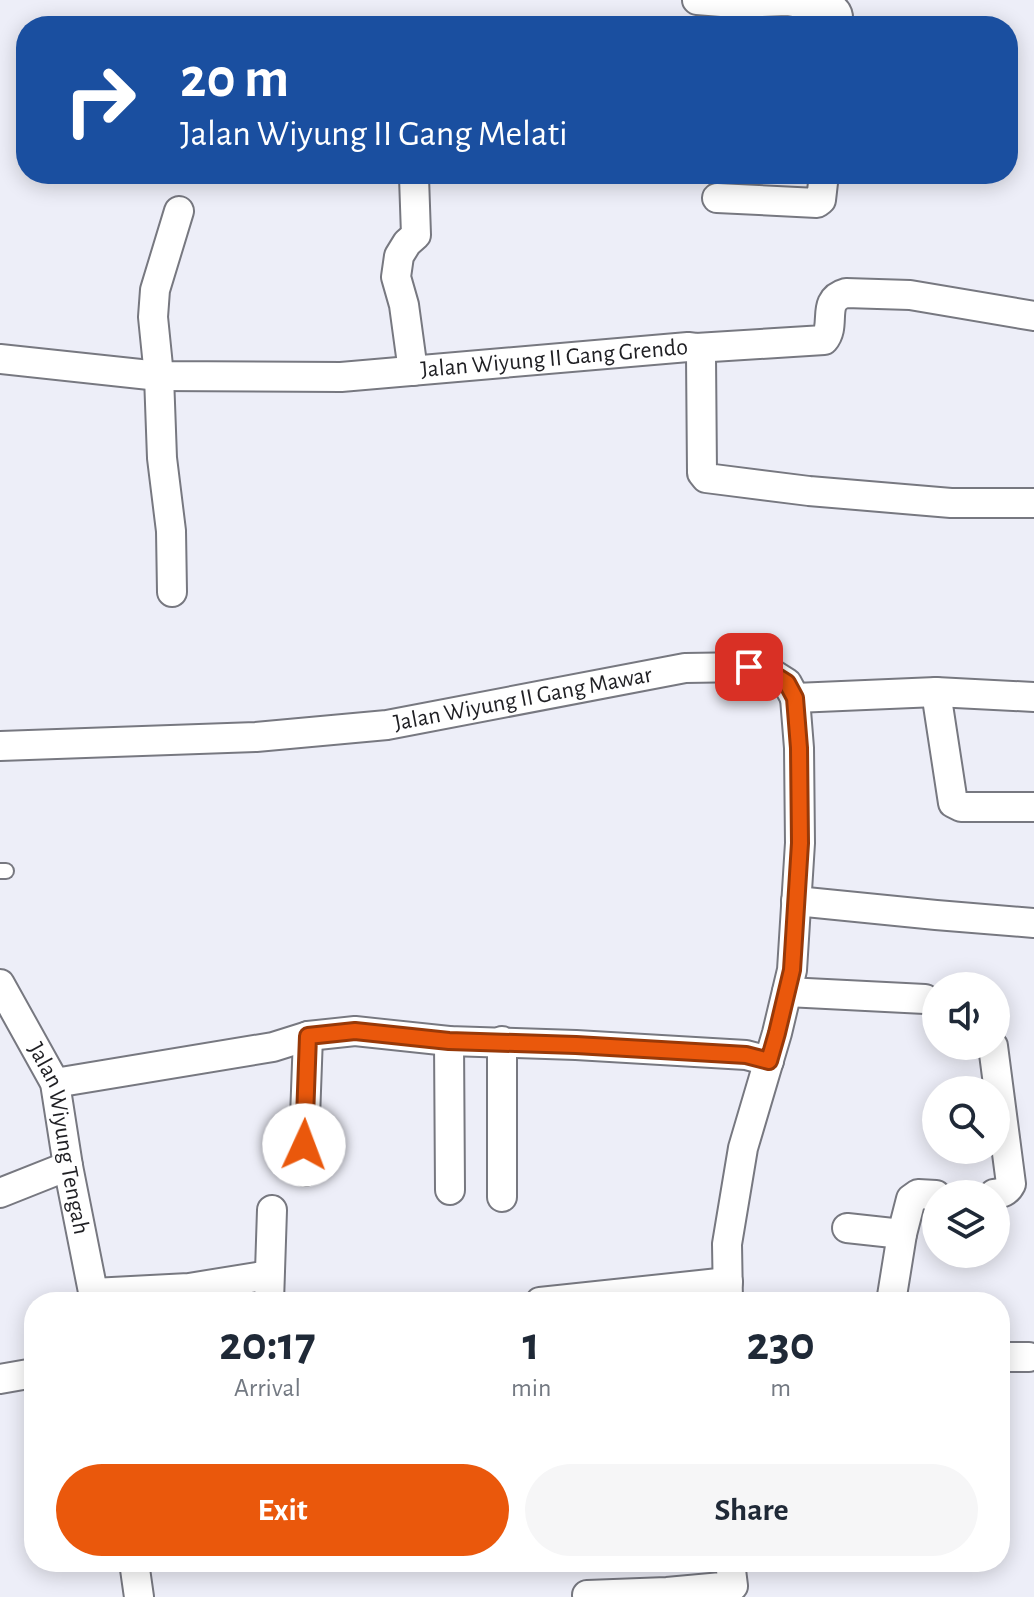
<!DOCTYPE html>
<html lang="en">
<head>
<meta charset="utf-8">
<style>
	body { margin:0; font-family:"Alegreya Sans",sans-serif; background:#f6f6f7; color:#1f2937; height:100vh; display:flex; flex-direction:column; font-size:30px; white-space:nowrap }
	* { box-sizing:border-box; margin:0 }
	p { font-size:26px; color:#747a83 }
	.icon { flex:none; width:44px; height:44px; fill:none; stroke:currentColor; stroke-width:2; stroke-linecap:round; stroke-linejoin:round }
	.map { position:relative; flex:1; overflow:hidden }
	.drawer { position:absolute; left:24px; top:1292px; width:986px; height:280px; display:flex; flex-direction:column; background:#fff; border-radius:32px; box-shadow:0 4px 20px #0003 }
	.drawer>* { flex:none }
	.top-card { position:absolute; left:16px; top:16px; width:1002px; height:168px; border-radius:32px; box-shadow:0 4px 20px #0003; background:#1a4fa0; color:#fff; overflow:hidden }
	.tools { position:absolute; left:922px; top:972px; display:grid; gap:16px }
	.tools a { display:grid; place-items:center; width:88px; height:88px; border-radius:50%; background:#fff; box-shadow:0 4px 20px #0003; font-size:40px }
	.pin { position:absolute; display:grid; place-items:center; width:68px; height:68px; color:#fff; margin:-34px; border-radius:16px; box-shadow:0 4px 12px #0006 }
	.me { position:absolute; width:88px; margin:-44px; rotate:2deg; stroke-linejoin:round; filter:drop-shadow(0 0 6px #0008) }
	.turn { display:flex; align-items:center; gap:28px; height:168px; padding:0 32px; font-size:36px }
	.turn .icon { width:104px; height:104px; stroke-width:2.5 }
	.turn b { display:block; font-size:56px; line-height:68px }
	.eta { display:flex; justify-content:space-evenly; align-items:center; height:136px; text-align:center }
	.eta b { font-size:48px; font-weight:700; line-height:56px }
	.action { display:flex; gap:16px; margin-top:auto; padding:16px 32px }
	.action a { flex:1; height:92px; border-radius:48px; background:#ea580c; color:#fff; font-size:32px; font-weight:700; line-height:92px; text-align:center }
	.action a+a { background:#f6f6f7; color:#1f2937 }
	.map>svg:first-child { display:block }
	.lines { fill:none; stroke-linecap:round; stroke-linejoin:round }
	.service-casing { stroke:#777880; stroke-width:18 }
	.minor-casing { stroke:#777880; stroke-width:32 }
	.service { stroke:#fff; stroke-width:14 }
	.minor { stroke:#fff; stroke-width:28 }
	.route-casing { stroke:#983908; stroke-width:20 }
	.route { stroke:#ea580c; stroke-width:14 }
	.labels { text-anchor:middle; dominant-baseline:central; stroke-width:6; stroke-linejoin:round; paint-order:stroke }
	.street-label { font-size:24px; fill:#1f1f23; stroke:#fcfcfe }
</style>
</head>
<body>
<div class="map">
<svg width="1034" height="1597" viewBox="0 0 1034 1597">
	<rect width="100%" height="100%" fill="#edeef8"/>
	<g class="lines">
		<defs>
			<path id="service" d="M0 871H6"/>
			<g id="minor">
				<path d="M697 0 734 3 787 1 831 8C839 11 839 18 838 26"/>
				<path d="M717 198 817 203 821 200 824 174"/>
				<path d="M696 348 701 356 702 473 706 478 809 491 951 503H1034"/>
				<path id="s1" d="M0 359 159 376 341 377 688 347 696 348 824 340C837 325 820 300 846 293L910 295 1034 316"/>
				<path d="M413 371 404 305 396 277 399 256 407 243 416 235 414 177"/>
				<path d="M172 592 171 531 162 458 159 376 153 317 155 290 179 211"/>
				<path d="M936 692 953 803 961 807H1034"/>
				<path id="s2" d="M0 746 256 737 387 725 685 668 749 667 768 671 787 683 795 698 936 692 1034 697"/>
				<path d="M796 901 936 915 1034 923"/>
				<path id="s3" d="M0 984 55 1083 68 1166 95 1302"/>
				<path d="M787 992 925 999"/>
				<path d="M449 1041 450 1190"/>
				<path d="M502 1041V1197"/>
				<path d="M993 1046 1011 1184C1007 1192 1002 1193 994 1194"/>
				<path d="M55 1083 273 1047 308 1036 355 1031 449 1041 576 1045 746 1055 769 1061"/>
				<path d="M305 1171 304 1145 308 1036"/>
				<path d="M0 1193 68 1166"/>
				<path d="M847 1228 902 1234"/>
				<path d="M93 1293 189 1288 269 1275"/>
				<path d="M269 1302 272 1210"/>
				<path d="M540 1302 728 1282"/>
				<path d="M728 1302 727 1244 743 1148 777 1033 792 970 800 843 799 748 795 698"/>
				<path d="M891 1302 902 1234 911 1199 918 1194 936 1195"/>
				<path d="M1000 1357H1029"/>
				<path d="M0 1379 34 1373"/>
				<path d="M134 1562 139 1597"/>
				<path d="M587 1595 667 1592 733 1586 730 1562"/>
			</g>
		</defs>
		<use href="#service" class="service-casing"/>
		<use href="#minor" class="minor-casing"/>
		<use href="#service" class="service"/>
		<use href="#minor" class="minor"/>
	</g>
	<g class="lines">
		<defs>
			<path id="route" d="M304 1145 308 1036 355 1031 449 1041 576 1045 746 1055 769 1061 777 1033 792 970 800 843 799 748 795 698 787 683 768 671 749 667"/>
		</defs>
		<use href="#route" class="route-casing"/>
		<use href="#route" class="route"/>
	</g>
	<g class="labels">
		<g class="street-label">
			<text stroke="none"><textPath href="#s1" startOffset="556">Jalan Wiyung II Gang Grendo</textPath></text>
			<text stroke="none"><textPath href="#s2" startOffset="526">Jalan Wiyung II Gang Mawar</textPath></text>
			<text stroke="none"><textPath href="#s3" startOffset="168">Jalan Wiyung Tengah</textPath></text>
		</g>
	</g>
</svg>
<div class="tools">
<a><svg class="icon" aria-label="sound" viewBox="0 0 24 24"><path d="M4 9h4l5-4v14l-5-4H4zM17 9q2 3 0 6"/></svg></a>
<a><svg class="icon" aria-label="search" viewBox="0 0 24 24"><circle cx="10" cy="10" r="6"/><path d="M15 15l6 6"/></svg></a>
<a><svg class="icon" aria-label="layers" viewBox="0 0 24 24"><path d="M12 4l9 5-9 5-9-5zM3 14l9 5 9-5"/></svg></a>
</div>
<div class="pin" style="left:749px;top:667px;background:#d93025"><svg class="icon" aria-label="arrive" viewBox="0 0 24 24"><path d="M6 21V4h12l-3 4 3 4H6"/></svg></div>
<svg class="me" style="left:304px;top:1145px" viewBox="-20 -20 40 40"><circle r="19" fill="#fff"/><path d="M0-13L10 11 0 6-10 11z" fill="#ea580c"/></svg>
<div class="top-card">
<div class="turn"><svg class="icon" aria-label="right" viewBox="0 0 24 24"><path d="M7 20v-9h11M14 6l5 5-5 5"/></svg><div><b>20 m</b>Jalan Wiyung II Gang Melati</div></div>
</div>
<section class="drawer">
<div class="eta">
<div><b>20:17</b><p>Arrival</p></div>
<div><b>1</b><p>min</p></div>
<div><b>230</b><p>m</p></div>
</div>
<div class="action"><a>Exit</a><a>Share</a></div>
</section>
</div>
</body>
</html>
